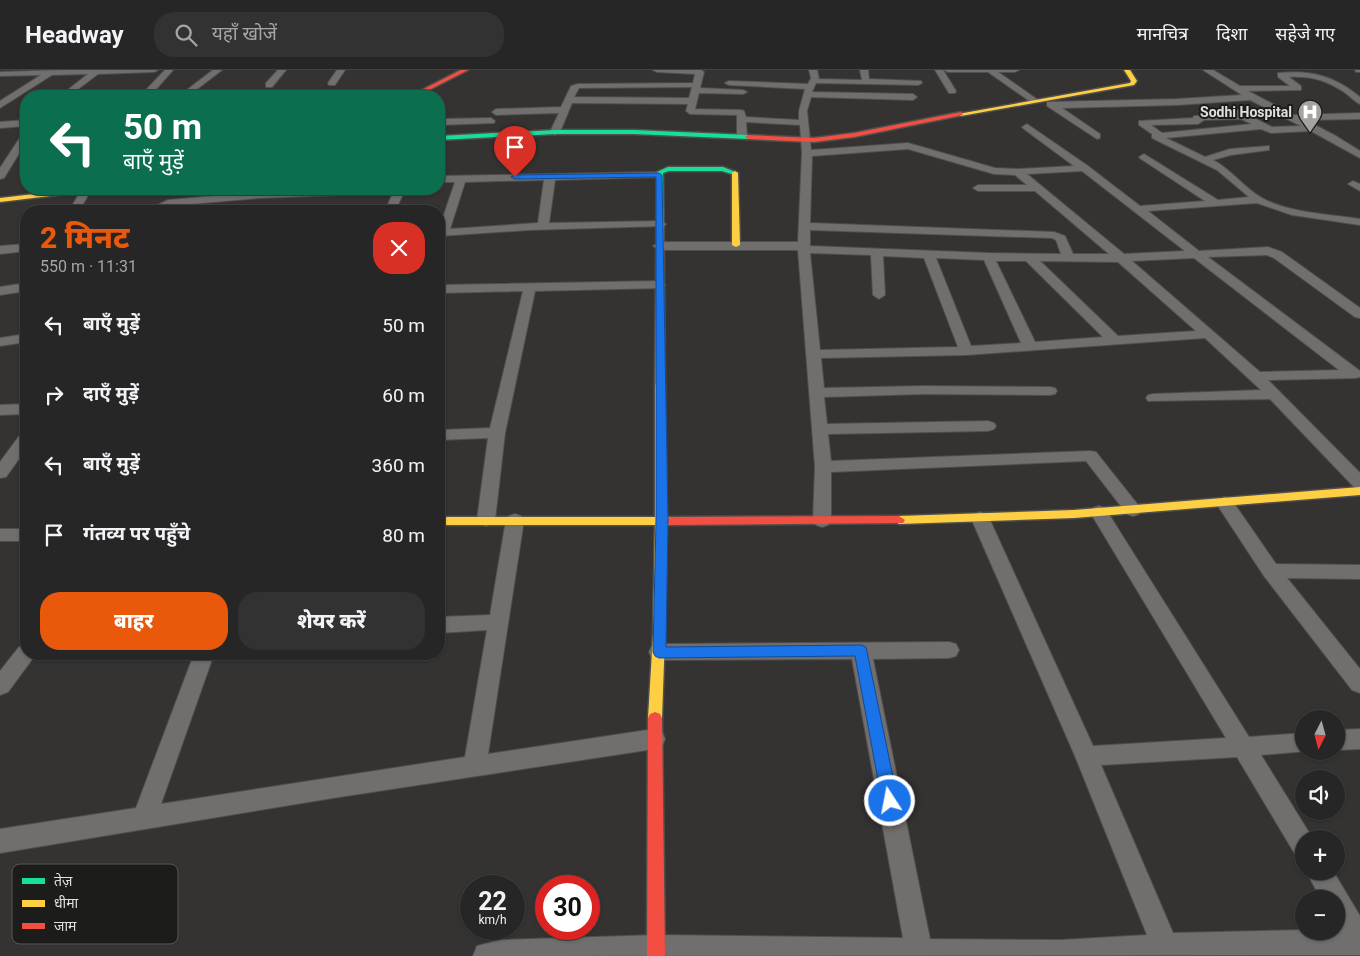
<!DOCTYPE html>
<html lang="hi">
<head>
<meta charset="utf-8">
<style>
	body { margin:0; font-family:Roboto,"Noto Sans Devanagari",sans-serif; background:#333232; color:#f1f3f6; height:100vh; display:flex; flex-direction:column; font-size:19px; white-space:nowrap }
	* { box-sizing:border-box; margin:0 }
	p { font-size:16px; color:#a4a5a7 }
	.icon { flex:none; width:28px; height:28px; fill:none; stroke:currentColor; stroke-width:2; stroke-linecap:round; stroke-linejoin:round }
	.map { position:relative; flex:1; overflow:hidden }
	.drawer { position:absolute; left:20px; top:135px; width:425px; height:455px; display:flex; flex-direction:column; background:#272626; border-radius:20px; box-shadow:0 1px 4px #0004,0 0 0 1px #434343 }
	.drawer>* { flex:none }
	.banner { position:absolute; left:20px; top:20px; width:425px; height:105px; border-radius:20px; box-shadow:0 1px 4px #0004,0 0 0 1px #434343; background:#0b6e4f; color:#fff; overflow:hidden }
	.needle { width:32px; rotate:186deg }
	.fabs { position:absolute; left:1295px; top:640px; display:grid; gap:10px }
	.fabs a { display:grid; place-items:center; width:50px; height:50px; border-radius:50%; background:#272626; box-shadow:0 1px 4px #0004,0 0 0 1px #434343; font-size:25px }
	.speed { position:absolute; left:460px; top:805px; display:flex; gap:10px; font-size:25px; font-weight:700; text-align:center }
	.speed>* { display:grid; place-content:center; width:65px; height:65px; border-radius:50%; background:#272626; box-shadow:0 1px 4px #0004,0 0 0 1px #434343; line-height:1 }
	.speed small { font-size:12px; font-weight:400 }
	.speed .limit { border:8px solid #d22; background:#fff; color:#111 }
	.pin { position:absolute; display:grid; place-items:center; width:42px; height:42px; color:#fff; margin:-51px -21px; border-radius:50% 50% 50% 0; rotate:-45deg; box-shadow:0 0 5px #0007 }
	.pin .icon { rotate:45deg }
	.me { position:absolute; width:55px; margin:-28px; rotate:349deg; stroke-linejoin:round; filter:drop-shadow(0 0 4px #0008) }
	.turn { display:flex; align-items:center; gap:18px; height:105px; padding:0 20px; font-size:22px }
	.turn .icon { width:65px; height:65px; stroke-width:2.5 }
	.turn b { display:block; font-size:35px; line-height:42px }
	.round { display:grid; place-items:center; flex:none; width:52px; height:52px; border-radius:20px; background:#333232 }
	.overview { display:flex; align-items:center; justify-content:space-between; height:85px; padding:0 20px }
	h1 { font-size:30px; font-weight:800; line-height:38px; color:#ea580c }
	.action { display:flex; gap:10px; margin-top:auto; padding:10px 20px }
	.action a { flex:1; height:58px; border-radius:20px; background:#ea580c; color:#fff; font-size:20px; font-weight:800; line-height:58px; text-align:center }
	.action a+a { background:#333232; color:#f1f3f6 }
	ul { padding:0; list-style:none }
	li { display:flex; align-items:center; gap:15px; height:70px; padding:0 20px }
	li div { flex:1 }
	li b { display:block; font-size:19px }
	li em { font-style:normal }
	header { display:flex; align-items:center; gap:30px; box-sizing:border-box; height:70px; padding:0 25px; background:#272626; border-bottom:1px solid #434343 }
	header strong { font-size:24px }
	nav { display:flex; gap:28px; margin-inline-start:auto; font-size:18px }
	.search { width:350px; height:45px; background:#333232; display:flex; align-items:center; gap:12px; box-sizing:border-box; padding:0 18px; border-radius:20px; color:#a4a5a7; font-size:19px }
	.map>svg:first-child { display:block }
	.lines { fill:none; stroke-linecap:round; stroke-linejoin:round }
	.street-casing { stroke:#504f4e; stroke-width:2 }
	.fast-casing { stroke:#504f4e; stroke-width:3 }
	.slow-casing { stroke:#504f4e; stroke-width:3 }
	.jam-casing { stroke:#504f4e; stroke-width:3 }
	.street { fill:#706f6e; fill-rule:evenodd }
	.fast { fill:#16e098; fill-rule:evenodd }
	.slow { fill:#ffcf43; fill-rule:evenodd }
	.jam { fill:#f24e42; fill-rule:evenodd }
	.route { fill:#1a73e8; stroke:#114b97 }
	.labels { text-anchor:middle; dominant-baseline:central; stroke-width:4; stroke-linejoin:round; paint-order:stroke }
	.far-poi-label { font-size:14px; font-weight:bold; fill:#e0e0de; stroke:#1c1c1a; text-anchor:end }
	.key { fill:#1c1c1a; stroke:#575755; stroke-width:1 }
	.key-label { font-size:14px; fill:#e0e0de }
</style>
</head>
<body>
<header>
<strong>Headway</strong>
<div class="search"><svg class="icon" aria-label="search" viewBox="0 0 24 24"><circle cx="10" cy="10" r="6"/><path d="M15 15l6 6"/></svg>यहाँ खोजें</div>
<nav><a>मानचित्र</a><a>दिशा</a><a>सहेजे गए</a></nav>
</header>
<div class="map">
<svg width="1360" height="886" viewBox="0 0 1360 886">
	<rect width="100%" height="100%" fill="#343332"/>
	<g class="lines">
		<defs>
			<g id="street">
				<path d="M63 0H158L154 2 98 4 69 26H60L88 4 52 5 0 38V31L41 5 0 6V2Z"/>
				<path d="M165 0H173L151 25H145V21Z"/>
				<path d="M213 0H222L188 26H179Z"/>
				<path d="M278 0H286L272 17H266V13Z"/>
				<path d="M337 0H345L335 15H329L328 13Z"/>
				<path d="M653 0H701L704 2 700 18 743 20 747 22 743 24 699 23 695 39 741 40 744 41 746 47 799 50V41L805 19 729 15 725 13 729 11 808 14 811 8 809 0H817L819 9 862 10 860 0H868L869 9 921 11 922 13 918 15 816 13 812 22 913 24 917 27 913 30 811 27 807 41 811 80 908 73 995 98 1018 99 1074 96 1024 59 1022 57 1027 54 1088 96 1140 136 1205 131 1141 89 1139 87 1144 84 1218 130 1249 127 1217 100 1152 68V64L1139 55V51L1193 48 1194 46 1233 44 1237 40 1268 39 1250 30 1177 35 1062 38 1100 64V68L1097 69 1047 36V32L1177 29 1242 25 1203 0H1213L1240 16H1290L1278 7V3C1308 0 1332 4 1360 27V34C1354 31 1350 26 1344 22 1325 10 1312 6 1289 7L1301 16V20L1248 21 1294 45 1360 43V49L1305 50 1336 66 1360 81V88L1311 61 1271 63 1261 59 1166 68 1205 87 1230 79 1269 76V80L1231 85 1213 90C1232 100 1244 118 1262 128 1289 143 1330 144 1360 149V155L1292 145 1257 133 1148 141 1199 181 1268 177 1282 182 1360 238V248L1355 247 1274 188 1267 185 1208 187 1360 301V307L1356 308 1268 310 1360 403V418L1354 417 1270 329 1148 331 1146 328 1148 325 1153 324 1261 320 1205 268 966 285 821 288 824 318 924 316 1050 317 1055 318 1057 321 1055 324 1050 325 924 324 824 327 827 354 988 351 994 353 996 356 994 359 988 361 828 364 831 391 1090 381 1096 382 1142 440 1139 444 1133 446 1127 444 1086 391 831 402V451L828 455 822 457 816 455 813 451 815 397 798 180H659L653 176 659 172H798L802 83 800 55 746 52 747 66 742 69 737 66V45L690 44 686 41 688 34 572 33 560 62 555 65 550 62 559 43 496 45 492 42 496 39 561 37 571 16 578 14 693 13 695 4 657 2ZM692 17 689 28 574 27 579 18ZM1277 44 1301 56 1272 57 1248 45ZM1241 49 1252 54 1162 63 1151 55 1198 54 1204 50ZM908 79 994 104 1015 105 1027 115H978L973 118 978 121H1035L1109 184H1073L1065 166 1054 162 810 153 812 86ZM1082 101 1185 181 1124 184 1027 104ZM810 160 1052 168 1056 170 1061 184 988 183 810 176ZM810 183 871 185 873 225 879 229 885 225 883 186 924 188 958 277 820 280ZM936 188 984 190 1021 273 971 276ZM1194 188 1339 300 1260 302 1132 191ZM996 191H1026L1103 267 1035 272ZM1040 191 1118 192 1196 261 1118 266Z"/>
				<path d="M935 0H943L956 21 955 23H949Z"/>
				<path d="M944 0H1019L1015 2H998L1038 30 1031 32 988 2H948Z"/>
				<path d="M1355 0H1360V2H1356Z"/>
				<path d="M491 48 495 51 494 53 439 55V49Z"/>
				<path d="M26 50V56L0 58V52Z"/>
				<path d="M26 62V72L4 108 0 109V98L23 63Z"/>
				<path d="M659 102 663 103V107L555 110 549 153 660 151 666 154 664 156 529 160 439 166V159L455 112H439V106ZM544 110 538 153 450 159 465 112Z"/>
				<path d="M1353 111 1360 114V121L1348 114Z"/>
				<path d="M82 119 91 120 79 141H69Z"/>
				<path d="M346 119 405 120 395 141H385L393 123 259 128 170 136 158 141H145L168 130 259 122Z"/>
				<path d="M26 174V181L0 184V176Z"/>
				<path d="M659 211 663 212 665 215 663 218 535 221 505 363 495 450 492 454 486 456 480 454 477 450 488 368 439 370V360L490 358 523 221 439 223V215Z"/>
				<path d="M26 213V221L0 225V217Z"/>
				<path d="M26 264V272L0 276V268Z"/>
				<path d="M26 334V344L0 345V335Z"/>
				<path d="M26 363V379L6 407 0 408V392L20 365Z"/>
				<path d="M1225 427 1231 429 1276 494 1360 495V509L1287 508 1360 599V623L1352 620 1264 506 1216 433 1219 429Z"/>
				<path d="M1099 436 1105 438 1249 667 1304 663V681H1308L1261 685 1313 769H1304V788L1295 784 1237 687 1101 695 1173 863 1304 860 1336 861 1338 859 1336 856V829H1321L1306 801H1333L1360 846V885L473 886 477 876 500 870 656 865 903 868 852 589 659 590 652 588 649 582 652 576 659 574 949 572 956 574 959 580 956 586 949 588 873 589 930 869 1061 870 1147 865 1075 686 971 448 974 444 980 442 986 444 989 448 1093 676 1226 668 1090 442 1093 438Z"/>
				<path d="M515 444 521 446 524 450 488 684 654 659 662 662 665 669 662 676 654 679 333 728 0 783V759L136 738 194 584H214L161 734 465 687 487 560 439 563V547L490 545 506 450 509 446Z"/>
				<rect x="0" y="459" width="26" height="12"/>
				<path d="M26 575V584H36L8 622 0 625V601L19 577Z"/>
				<path d="M1360 659V679L1336 680V660Z"/>
			</g>
			<g id="fast">
				<path d="M555 60H634L748 65 751 67 748 69 634 64H555L439 70V66Z"/>
				<path d="M668 97H723L738 103 735 105 722 101H669L663 103 665 315 660 318 655 315 657 102Z"/>
			</g>
			<g id="slow">
				<path d="M1124 0H1130L1137 11 1134 15 961 46 958 44 1130 13 1131 11Z"/>
				<path d="M735 101 738 103 740 175 736 177 732 175V103Z"/>
				<path d="M77 119H95L92 121 0 132V128Z"/>
				<path d="M660 312 665 315 667 447 674 448 676 451 674 454 667 455 665 565 662 648 660 652 655 654 650 652 648 648 653 565 655 455H439V447H655V315Z"/>
				<path d="M1360 417V425L1074 448 899 454 893 450 899 446 1074 440Z"/>
			</g>
			<g id="jam">
				<path d="M461 0H468L417 26H410Z"/>
				<path d="M961 42 963 45 854 67 814 72 748 69 745 67 748 65 814 68 854 63Z"/>
				<path d="M899 446 905 450 903 453 670 455 664 451 670 447Z"/>
				<path d="M655 642 660 644 662 648 665 886H647L648 648 650 644Z"/>
			</g>
		</defs>
		<use href="#street" class="street-casing"/>
		<use href="#fast" class="fast-casing"/>
		<use href="#slow" class="slow-casing"/>
		<use href="#jam" class="jam-casing"/>
		<use href="#street" class="street"/>
		<use href="#fast" class="fast"/>
		<use href="#slow" class="slow"/>
		<use href="#jam" class="jam"/>
	</g>
	<path class="route" d="M659 103 662 105 668 450 666 577 861 575 866 577 898 731 896 736 890 738 885 736 882 731 855 586 659 588 655 586 653 582 656 450V107L515 109 511 107 515 105Z"/>
	<defs>
		<symbol id="hospital-pin" viewBox="-11 -11 22 30"><path d="M0 17L-7.5 6A9.5 9.5 0 1 1 7.5 6Z" fill="#a4a3a2" stroke="#1c1c1a"/><path d="M-5-5h3v3.5h4V-5h3V5h-3V1.5h-4V5h-3Z" fill="#fff"/></symbol>
	</defs>
	<g fill-rule="evenodd">
		<use href="#hospital-pin" x="1296" y="28" width="28" height="38"/>
	</g>
	<g class="labels">
		<g class="far-poi-label">
			<text x="1292" y="42">Sodhi Hospital</text>
		</g>
	</g>
	<rect x="12" y="794" width="166" height="80" rx="8" class="key"/>
	<rect x="22" y="808" width="23" height="6" fill="#16e098"/>
	<rect x="22" y="830" width="23" height="7" fill="#ffcf43"/>
	<rect x="22" y="853" width="23" height="6" fill="#f24e42"/>
	<g class="key-label">
		<text x="54" y="816">तेज़</text>
		<text x="54" y="838">धीमा</text>
		<text x="54" y="861">जाम</text>
	</g>
</svg>
<div class="fabs">
<a><svg class="needle" viewBox="-14 -14 28 28"><path d="M0-13l5 13h-10z" fill="#e53935"/><path d="M0 13l5-13h-10z" fill="#a4a5a7"/></svg></a>
<a><svg class="icon" aria-label="sound" viewBox="0 0 24 24"><path d="M4 9h4l5-4v14l-5-4H4zM17 9q2 3 0 6"/></svg></a>
<a>+</a>
<a>−</a>
</div>
<div class="speed"><div>22<small>km/h</small></div><div class="limit">30</div></div>
<div class="pin" style="left:515px;top:107px;background:#d93025"><svg class="icon" aria-label="arrive" viewBox="0 0 24 24"><path d="M6 21V4h12l-3 4 3 4H6"/></svg></div>
<svg class="me" style="left:890px;top:731px" viewBox="-20 -20 40 40"><circle r="17" fill="#1a73e8" stroke="#fff" stroke-width="3"/><path d="M0-11L8 9 0 5-8 9z" fill="#fff"/></svg>
<div class="banner">
<div class="turn"><svg class="icon" aria-label="left" viewBox="0 0 24 24"><path d="M17 20v-9H6M10 6l-5 5 5 5"/></svg><div><b>50 m</b>बाएँ मुड़ें</div></div>
</div>
<section class="drawer">
<div class="overview"><div><h1>2 मिनट</h1><p>550 m · 11:31</p></div><a class="round" style="background:#d93025;color:#fff"><svg class="icon" aria-label="close" viewBox="0 0 24 24"><path d="M6 6l12 12M18 6L6 18"/></svg></a></div>
<ul>
<li><svg class="icon" aria-label="left" viewBox="0 0 24 24"><path d="M17 20v-9H6M10 6l-5 5 5 5"/></svg><div><b>बाएँ मुड़ें</b></div><em>50 m</em></li>
<li><svg class="icon" aria-label="right" viewBox="0 0 24 24"><path d="M7 20v-9h11M14 6l5 5-5 5"/></svg><div><b>दाएँ मुड़ें</b></div><em>60 m</em></li>
<li><svg class="icon" aria-label="left" viewBox="0 0 24 24"><path d="M17 20v-9H6M10 6l-5 5 5 5"/></svg><div><b>बाएँ मुड़ें</b></div><em>360 m</em></li>
<li><svg class="icon" aria-label="arrive" viewBox="0 0 24 24"><path d="M6 21V4h12l-3 4 3 4H6"/></svg><div><b>गंतव्य पर पहुँचे</b></div><em>80 m</em></li>
</ul>
<div class="action"><a>बाहर</a><a>शेयर करें</a></div>
</section>
</div>
</body>
</html>
